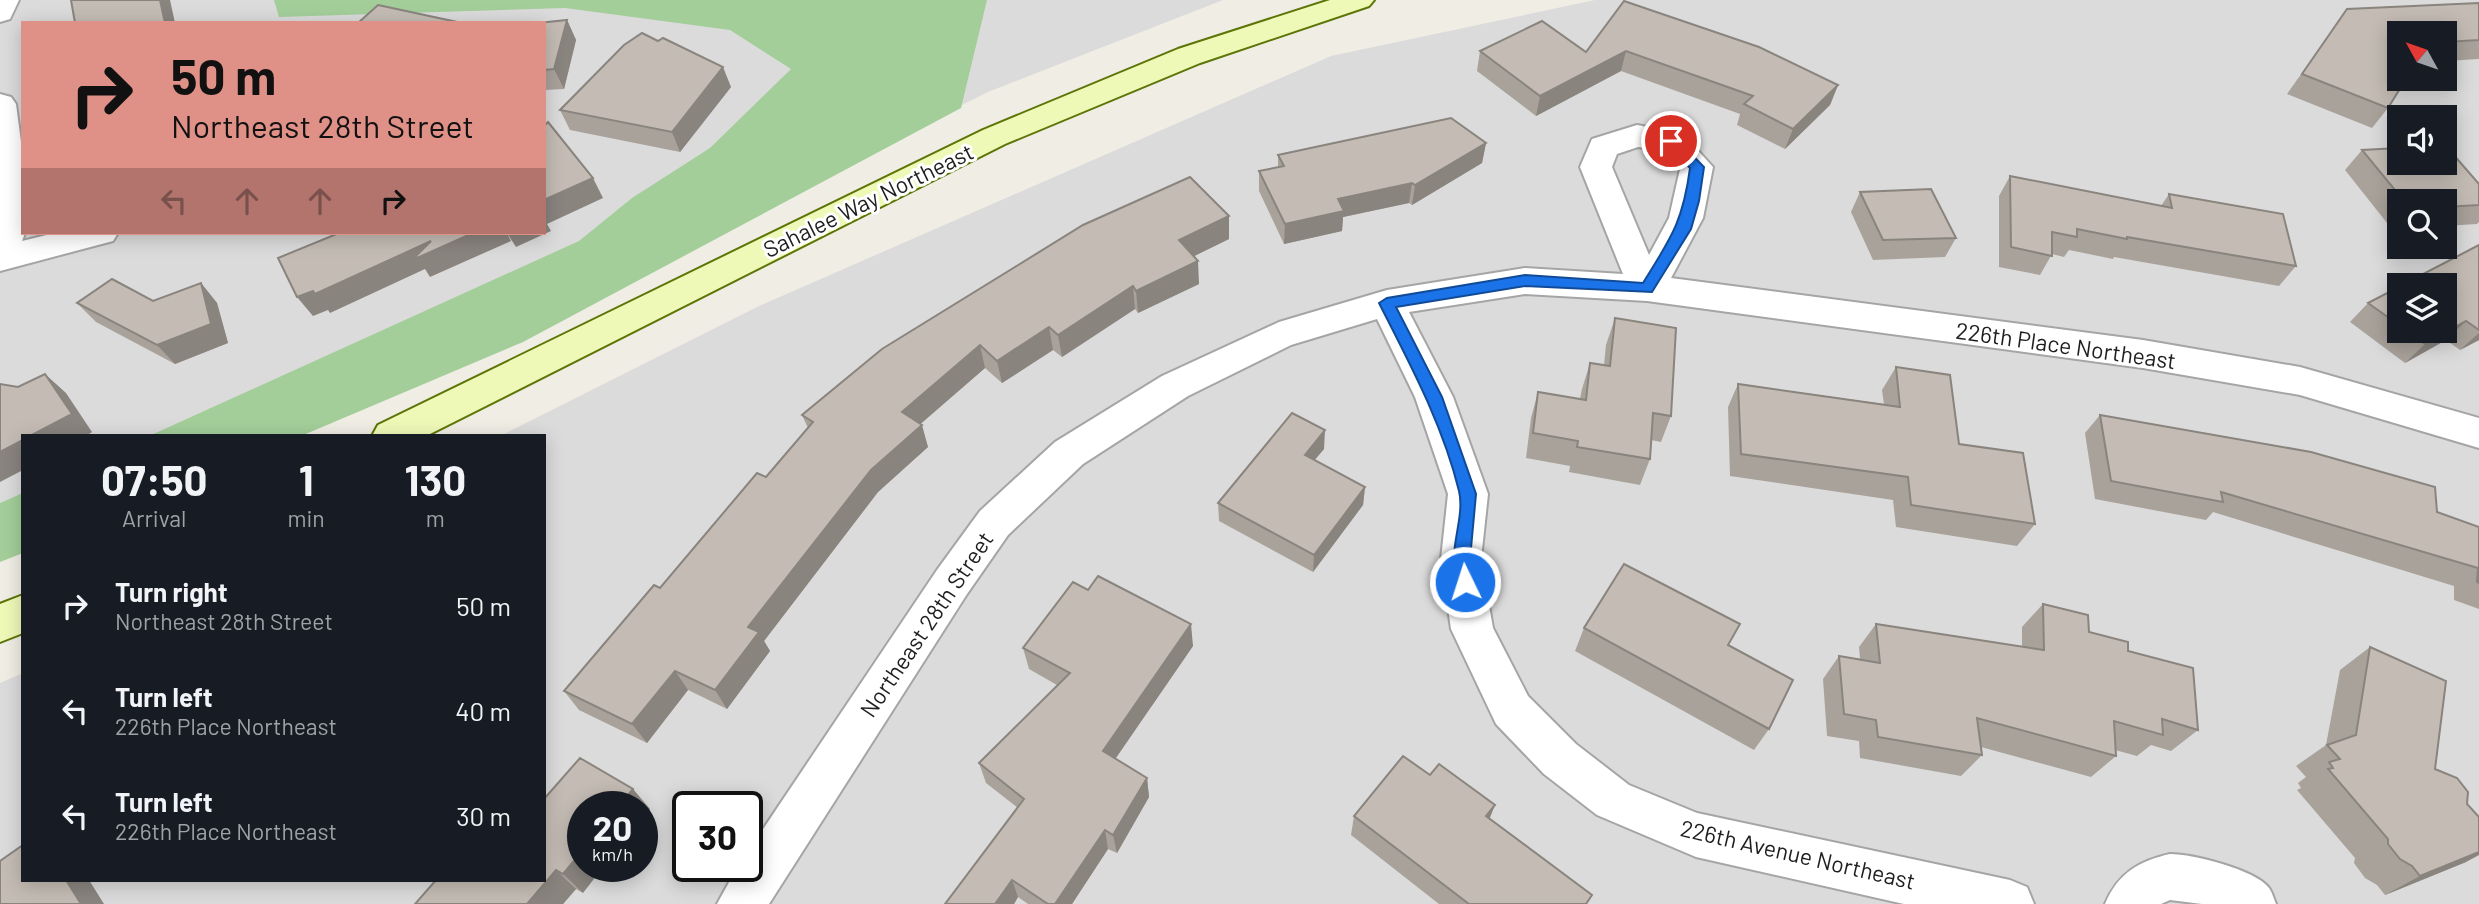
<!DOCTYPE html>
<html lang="en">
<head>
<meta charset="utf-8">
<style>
	body { margin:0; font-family:Barlow,sans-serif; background:#242831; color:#f1f3f6; height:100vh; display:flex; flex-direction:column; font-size:26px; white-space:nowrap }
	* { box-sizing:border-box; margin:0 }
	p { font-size:23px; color:#9ea1a6 }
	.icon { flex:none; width:38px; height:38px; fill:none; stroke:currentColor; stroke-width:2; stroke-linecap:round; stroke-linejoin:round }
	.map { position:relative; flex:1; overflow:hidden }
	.drawer { position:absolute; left:21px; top:434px; width:525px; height:448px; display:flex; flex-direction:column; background:#171b24; border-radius:0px; box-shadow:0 4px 18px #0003 }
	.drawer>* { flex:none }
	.guide { position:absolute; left:21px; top:21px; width:525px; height:214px; border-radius:0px; box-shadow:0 4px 18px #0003; background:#df9188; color:#111; overflow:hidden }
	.needle { width:46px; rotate:310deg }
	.buttons { position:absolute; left:2387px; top:21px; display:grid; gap:14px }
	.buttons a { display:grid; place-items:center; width:70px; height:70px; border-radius:0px; background:#171b24; box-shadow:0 4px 18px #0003; font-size:35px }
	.speed { position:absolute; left:567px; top:791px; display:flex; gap:14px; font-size:35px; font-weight:700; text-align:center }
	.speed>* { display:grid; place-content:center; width:91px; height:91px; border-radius:50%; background:#171b24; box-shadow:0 4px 18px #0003; line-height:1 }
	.speed small { font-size:18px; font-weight:400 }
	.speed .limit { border:4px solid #111; border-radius:10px; background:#fff; color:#111 }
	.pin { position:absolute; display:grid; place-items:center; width:60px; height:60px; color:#fff; margin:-30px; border:4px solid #fff; border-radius:50%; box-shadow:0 2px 7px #0007 }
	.me { position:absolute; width:77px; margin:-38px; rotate:356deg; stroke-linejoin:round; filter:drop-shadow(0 0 5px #0008) }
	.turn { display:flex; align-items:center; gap:24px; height:147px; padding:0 35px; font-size:32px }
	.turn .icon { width:91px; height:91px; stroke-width:2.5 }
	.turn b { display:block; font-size:49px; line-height:60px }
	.lanes { display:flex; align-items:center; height:66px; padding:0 35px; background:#0003; justify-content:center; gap:35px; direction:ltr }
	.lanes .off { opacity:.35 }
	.eta { display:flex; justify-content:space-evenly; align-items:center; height:119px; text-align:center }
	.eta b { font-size:42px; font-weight:700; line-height:49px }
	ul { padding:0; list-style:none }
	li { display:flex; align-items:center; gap:21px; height:105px; padding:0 35px }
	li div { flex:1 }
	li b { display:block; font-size:26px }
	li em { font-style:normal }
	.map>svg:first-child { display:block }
	.residential { fill:#dcdbdb; fill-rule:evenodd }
	.forest { fill:#a3ce99 }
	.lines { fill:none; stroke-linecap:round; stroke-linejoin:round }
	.minor-casing { stroke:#a5a5a5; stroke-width:4 }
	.secondary-casing { stroke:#5c7506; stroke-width:4 }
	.minor { fill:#fff; fill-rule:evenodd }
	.secondary { fill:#eef9b8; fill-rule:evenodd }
	.wall { fill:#a9a29b }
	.shaded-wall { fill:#89847e }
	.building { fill:#c4bcb4; stroke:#89847e; stroke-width:2 }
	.route { fill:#1a73e8; stroke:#114b97; stroke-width:2 }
	.labels { text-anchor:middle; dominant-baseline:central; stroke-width:6; stroke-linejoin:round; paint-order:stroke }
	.street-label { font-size:23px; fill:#1e1e1e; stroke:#fff }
</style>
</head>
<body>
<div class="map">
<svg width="2479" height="904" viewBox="0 0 2479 904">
	<rect width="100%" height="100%" fill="#efede4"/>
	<g class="residential">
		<path d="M0 0H1223L988 92 615 279 260 436H23V540L0 549ZM23 23H544V233H23Z"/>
		<path d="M1595 0H2479V904H0V683L23 673V880H544V436H500L759 306 1331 56ZM2399 33H2445V79H2399ZM2399 117H2445V163H2399ZM2399 201H2445V247H2399ZM2399 285H2445V331H2399ZM583 807H642V866H583ZM688 807H747V866H688Z"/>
	</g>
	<g class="forest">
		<path d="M274 0H987L961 108 523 342 301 436H149L579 241 632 198 710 148 791 69 730 30 565 8 279 17Z"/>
		<path d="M23 493V553L0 562V503Z"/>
	</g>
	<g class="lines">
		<defs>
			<g id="minor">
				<path d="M0 0H19L10 19 0 22Z"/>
				<path d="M0 94 11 97 16 104 23 157 25 233 22 241 55 233H118L113 241 0 271Z"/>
				<path d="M1637 125 1682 133 1713 167 1703 218 1671 278 2143 340 2300 367 2479 418V448L2300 395 2143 368 1647 301 1525 294 1409 312 1453 397 1488 494 1481 559 1493 628 1528 696 1576 744 1629 785 1697 813 2010 880 2027 887 2034 904H1904L1696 857 1597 815 1544 774 1496 724 1451 629 1441 559 1448 494 1415 397 1377 319 1291 345 1188 396 1083 464 1008 535 967 594 769 904H717L738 866H747V853L937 570 980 511 1055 442 1162 376 1279 322 1387 290 1525 268 1623 274 1580 167 1592 139ZM1638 147 1661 150 1680 169 1669 218 1649 255 1612 167 1617 154Z"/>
				<path d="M2170 854C2193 854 2256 870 2269 888 2272 892 2274 899 2276 904H2202L2170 900 2161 904H2105C2118 873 2139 861 2170 854Z"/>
			</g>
			<g id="secondary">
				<path d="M1330 0H1374L1369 6 1200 63 1005 144 426 436H372L378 425 983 130 1178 49Z"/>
				<path d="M23 595V633L0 642V604Z"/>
			</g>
		</defs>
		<use href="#minor" class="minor-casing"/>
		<use href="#secondary" class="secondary-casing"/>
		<use href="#minor" class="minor"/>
		<use href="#secondary" class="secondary"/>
	</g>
	<g class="wall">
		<path d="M1624 1 1838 85 1830 105 1785 149 1737 125 1740 114 1621 71 1536 116 1477 71 1480 51 1586 52Z"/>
		<path d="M2479 3V59L2445 61V33H2399L2388 108 2372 128 2287 94 2347 9Z"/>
		<path d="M567 20 576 40 564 89 544 90V23Z"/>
		<path d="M731 87 680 152 570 130 560 110Z"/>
		<path d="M1486 143 1482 163 1412 205 1409 203 1343 217 1342 231 1284 244 1259 191V171L1278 167V155Z"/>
		<path d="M2362 150 2479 184V222L2477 224 2445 226V201H2399V228H2391L2345 170Z"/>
		<path d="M2010 176 2161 206 2169 194 2296 266 2279 286 2114 257 2113 259 2069 250 2064 257 2052 254 2040 275 1999 267V196Z"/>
		<path d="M1860 192 1956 238 1945 257 1873 260 1851 212Z"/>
		<path d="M1229 216V239L1194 256 1199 284 1138 313 1135 309 1062 357 1053 350 1002 383 985 368 920 424 928 447 878 492 764 641 770 651 727 709 688 690 647 743 579 710 564 691 766 477 808 428 802 415Z"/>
		<path d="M2479 245V340L2460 350 2446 340 2405 363 2350 322 2368 303 2399 287V331H2445Z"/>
		<path d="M201 283 217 303 228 343 175 364 96 322 77 303 153 301Z"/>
		<path d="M1615 318 1671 416 1661 442 1651 440 1650 459 1640 485 1569 472 1570 466 1526 458 1531 418 1538 392 1580 399 1582 389 1590 363 1604 365 1606 345Z"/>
		<path d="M1896 367 1959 444 2035 524 2017 546 1896 527 1893 500 1730 476 1728 407 1738 384 1884 404 1882 390Z"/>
		<path d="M2100 415 2437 512 2479 527V609L2454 600V586L2213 512 2206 520 2095 499 2085 433Z"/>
		<path d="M1324 449 1314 460 1365 487 1363 505 1313 572 1219 521 1218 503Z"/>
		<path d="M2043 604 2089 632 2128 651 2198 730 2171 751 2151 745 2137 756 2115 750 2116 756 2091 777 1981 747 1982 755 1961 776 1860 758 1859 741 1827 736 1823 679 1839 656 1860 659 1859 647 1876 624 2022 647V627Z"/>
		<path d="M1584 628 1728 645 1769 729 1754 750 1575 651Z"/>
		<path d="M1193 646 1115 759 1147 778 1149 797 1117 853 1108 849 1072 904H1028L1018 897 1014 904H945L1018 808 986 783 979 763 1057 685 1029 669 1023 648Z"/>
		<path d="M2370 647 2435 769 2467 804 2466 862 2385 895 2377 885 2365 878 2354 863 2355 858 2297 790 2301 788 2298 783 2306 777 2296 766 2326 745 2340 670Z"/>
		<path d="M650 809 583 866V893L576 889 563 904H415Z"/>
		<path d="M1354 816 1489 819 1592 895 1587 904H1439L1351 835Z"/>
	</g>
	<g class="shaded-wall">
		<path d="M160 0H170L175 23H165Z"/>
		<path d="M567 20 576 40 564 89 554 69Z"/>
		<path d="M1626 51 1621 71 1536 116 1540 96Z"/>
		<path d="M723 67 731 87 680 152 672 132Z"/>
		<path d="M1838 85 1830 105 1785 149 1793 129Z"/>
		<path d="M1486 143 1482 163 1412 205 1415 185Z"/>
		<path d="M593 178 603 198 547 224 551 231 516 247 507 233H544V200Z"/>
		<path d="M1412 183 1409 203 1343 217 1342 231 1284 244 1285 224 1338 199Z"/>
		<path d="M1229 216V239L1180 263 1179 240Z"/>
		<path d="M473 233H507L511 241 430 277 425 269 330 313 328 310 313 316 297 297 431 241Z"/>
		<path d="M1198 261 1199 284 1138 313 1136 291Z"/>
		<path d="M201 283 217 303 228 343 175 364 157 345Z"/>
		<path d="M1133 286 1135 309 1062 357 1058 335Z"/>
		<path d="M2466 321 2446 340 2405 363 2425 344Z"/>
		<path d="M1049 327 1053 350 1002 383 997 361Z"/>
		<path d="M2479 333V340L2460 350Z"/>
		<path d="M980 345 985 368 909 434 902 412Z"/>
		<path d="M45 374 66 393 92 432 86 436H30Z"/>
		<path d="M922 425 928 447 878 492 764 641 770 651 727 709 715 690 748 627 871 470Z"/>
		<path d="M1325 430 1324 449 1303 474 1305 455Z"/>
		<path d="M23 440V470L0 482V452Z"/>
		<path d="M1365 487 1363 505 1313 572 1314 555Z"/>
		<path d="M1191 624 1193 646 1107 771 1103 751Z"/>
		<path d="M675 671 688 690 647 743 632 724Z"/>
		<path d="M1147 778 1149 797 1117 853 1113 835Z"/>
		<path d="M633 789 650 809 642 819V807H618Z"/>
		<path d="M1495 805 1487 825 1486 816Z"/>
		<path d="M1105 830 1108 849 1072 904H1055Z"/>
		<path d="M583 850V866H604L583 893 563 874Z"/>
		<path d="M2479 852V855L2466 862 2385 895 2420 876Z"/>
		<path d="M556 870 576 889 563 904H527Z"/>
		<path d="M66 880H89L104 904H81Z"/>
		<path d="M1012 880 1018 897 1014 904H995Z"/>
	</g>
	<g class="building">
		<path d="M71 0H160L165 23H75Z"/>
		<path d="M1624 1 1759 47 1838 85 1793 129 1744 104 1753 96 1626 51 1540 96 1480 51 1542 21 1586 52Z"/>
		<path d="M2479 3V40L2445 42V33H2399V79H2406L2388 108 2302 74 2347 9Z"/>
		<path d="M378 5 462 23H358Z"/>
		<path d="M567 20 554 69 544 70V23H538Z"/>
		<path d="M642 33 658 41 663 38 723 67 672 132 560 110 624 45Z"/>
		<path d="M1451 118 1486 143 1415 185 1412 183 1338 199 1344 211 1285 224 1259 171 1284 166 1278 155Z"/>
		<path d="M548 122 593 178 544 200V126Z"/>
		<path d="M2445 146H2446L2479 184V205L2445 207V201H2404L2362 150 2399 148V163H2445Z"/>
		<path d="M2010 176 2172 208 2169 194 2283 214 2296 266 2127 237V239L2077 229V237L2052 232V256L2011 247Z"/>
		<path d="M1190 177 1229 216 1179 240 1198 261 1136 291 1133 286 1058 335 1049 327 997 361 980 345 902 412 922 425 871 470 748 627 759 632 715 690 675 671 632 724 564 691 654 585 660 588 757 473 766 477 813 422 802 415 882 349 1083 225Z"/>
		<path d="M1931 189 1956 238 1883 240 1860 192Z"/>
		<path d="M339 233H473L417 258 416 256 431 241 315 294 313 291 297 297 278 258Z"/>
		<path d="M2479 245V330L2466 321 2425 344 2407 331H2445V285H2402Z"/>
		<path d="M112 279 153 301 201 283 211 324 157 345 77 303Z"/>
		<path d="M2399 287V325L2368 303Z"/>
		<path d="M1615 318 1676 328 1671 416 1653 413 1650 459 1577 447 1578 441 1533 433 1538 392 1586 400 1590 363 1610 366Z"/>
		<path d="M1896 367 1950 375 1959 444 2023 453 2035 524 1911 505 1908 477 1741 454 1738 384 1900 407Z"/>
		<path d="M45 374 72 414 30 436H23V440L0 452V384L18 387Z"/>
		<path d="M1292 413 1325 430 1305 455 1365 487 1314 555 1218 503Z"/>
		<path d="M2100 415 2311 452 2435 487 2437 512 2479 527V583L2477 582 2478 568 2221 492 2223 502 2111 481Z"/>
		<path d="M1624 564 1740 624 1728 645 1793 680 1769 729 1584 628Z"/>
		<path d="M1098 576 1191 624 1103 751 1147 778 1113 835 1105 830 1055 904H1048L1012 880 995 904H945L1024 799 979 763 1070 673 1023 648 1073 582 1088 590Z"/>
		<path d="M2043 604 2088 615 2089 632 2128 642V651L2193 668 2198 730 2162 719 2163 735 2114 721 2116 756 1977 718 1982 755 1878 737 1876 720 1844 714 1839 656 1880 663 1876 624 2044 650Z"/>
		<path d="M2370 647 2446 681 2435 769 2457 778 2468 792 2467 804 2479 817V852L2420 876 2412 866 2400 859 2388 844V839L2328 769 2333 768 2329 762 2340 759 2327 745 2356 735Z"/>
		<path d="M1403 756 1430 775 1439 764 1495 805 1486 816 1592 895 1586 904H1469L1354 816Z"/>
		<path d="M580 758 633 789 618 807H583V850L563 874 556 870 527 904H415L436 880H544V799Z"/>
		<path d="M23 845V880H66L81 904H0V861Z"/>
	</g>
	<path class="route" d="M1671 137 1676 138 1704 167 1699 201 1691 229 1652 292 1525 286 1396 307 1442 397 1476 494 1470 559 1473 582 1471 587 1465 589 1459 587C1444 556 1466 520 1459 491 1443 425 1410 364 1379 303L1387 298 1525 275 1643 283C1671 238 1683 222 1690 168L1664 141Z"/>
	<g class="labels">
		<g class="street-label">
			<text transform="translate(868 200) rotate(-26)">Sahalee Way Northeast</text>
			<text transform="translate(2066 345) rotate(8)">226th Place Northeast</text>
			<text transform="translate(926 624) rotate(-56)">Northeast 28th Street</text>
			<text transform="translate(1798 854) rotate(13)">226th Avenue Northeast</text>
		</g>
	</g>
</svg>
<div class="buttons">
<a><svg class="needle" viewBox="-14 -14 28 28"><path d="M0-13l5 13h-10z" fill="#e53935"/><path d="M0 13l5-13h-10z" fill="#9ea1a6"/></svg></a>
<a><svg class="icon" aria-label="sound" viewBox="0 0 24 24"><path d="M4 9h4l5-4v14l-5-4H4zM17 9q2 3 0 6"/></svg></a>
<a><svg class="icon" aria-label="search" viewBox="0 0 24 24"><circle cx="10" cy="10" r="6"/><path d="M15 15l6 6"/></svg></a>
<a><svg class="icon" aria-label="layers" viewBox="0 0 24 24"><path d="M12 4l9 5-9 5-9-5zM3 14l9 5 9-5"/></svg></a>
</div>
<div class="speed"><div>20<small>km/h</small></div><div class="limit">30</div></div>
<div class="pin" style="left:1671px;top:141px;background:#d93025"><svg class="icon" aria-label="arrive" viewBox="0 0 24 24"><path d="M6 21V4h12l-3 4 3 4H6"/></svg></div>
<svg class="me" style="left:1465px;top:582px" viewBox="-20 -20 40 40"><circle r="17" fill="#1a73e8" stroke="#fff" stroke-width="3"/><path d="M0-11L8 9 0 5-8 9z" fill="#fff"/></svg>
<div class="guide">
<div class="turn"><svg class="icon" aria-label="right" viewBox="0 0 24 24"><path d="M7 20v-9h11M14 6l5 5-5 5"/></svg><div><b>50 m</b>Northeast 28th Street</div></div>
<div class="lanes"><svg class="icon off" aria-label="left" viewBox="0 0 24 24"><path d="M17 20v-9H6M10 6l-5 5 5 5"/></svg><svg class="icon off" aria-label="ahead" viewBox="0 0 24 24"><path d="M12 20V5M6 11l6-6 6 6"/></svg><svg class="icon off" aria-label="ahead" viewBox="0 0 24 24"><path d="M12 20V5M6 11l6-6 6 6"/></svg><svg class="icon" aria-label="right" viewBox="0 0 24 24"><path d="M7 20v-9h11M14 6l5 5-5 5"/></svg></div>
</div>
<section class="drawer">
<div class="eta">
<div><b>07:50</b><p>Arrival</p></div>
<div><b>1</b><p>min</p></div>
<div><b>130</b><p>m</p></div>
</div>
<ul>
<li><svg class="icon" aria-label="right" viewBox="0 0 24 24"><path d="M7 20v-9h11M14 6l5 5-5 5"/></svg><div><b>Turn right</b><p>Northeast 28th Street</p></div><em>50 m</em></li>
<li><svg class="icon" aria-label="left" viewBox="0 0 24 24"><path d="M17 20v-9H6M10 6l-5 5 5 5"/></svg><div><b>Turn left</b><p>226th Place Northeast</p></div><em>40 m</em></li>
<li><svg class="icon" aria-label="left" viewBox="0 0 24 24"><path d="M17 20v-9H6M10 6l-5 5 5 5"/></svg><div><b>Turn left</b><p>226th Place Northeast</p></div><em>30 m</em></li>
</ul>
</section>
</div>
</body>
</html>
